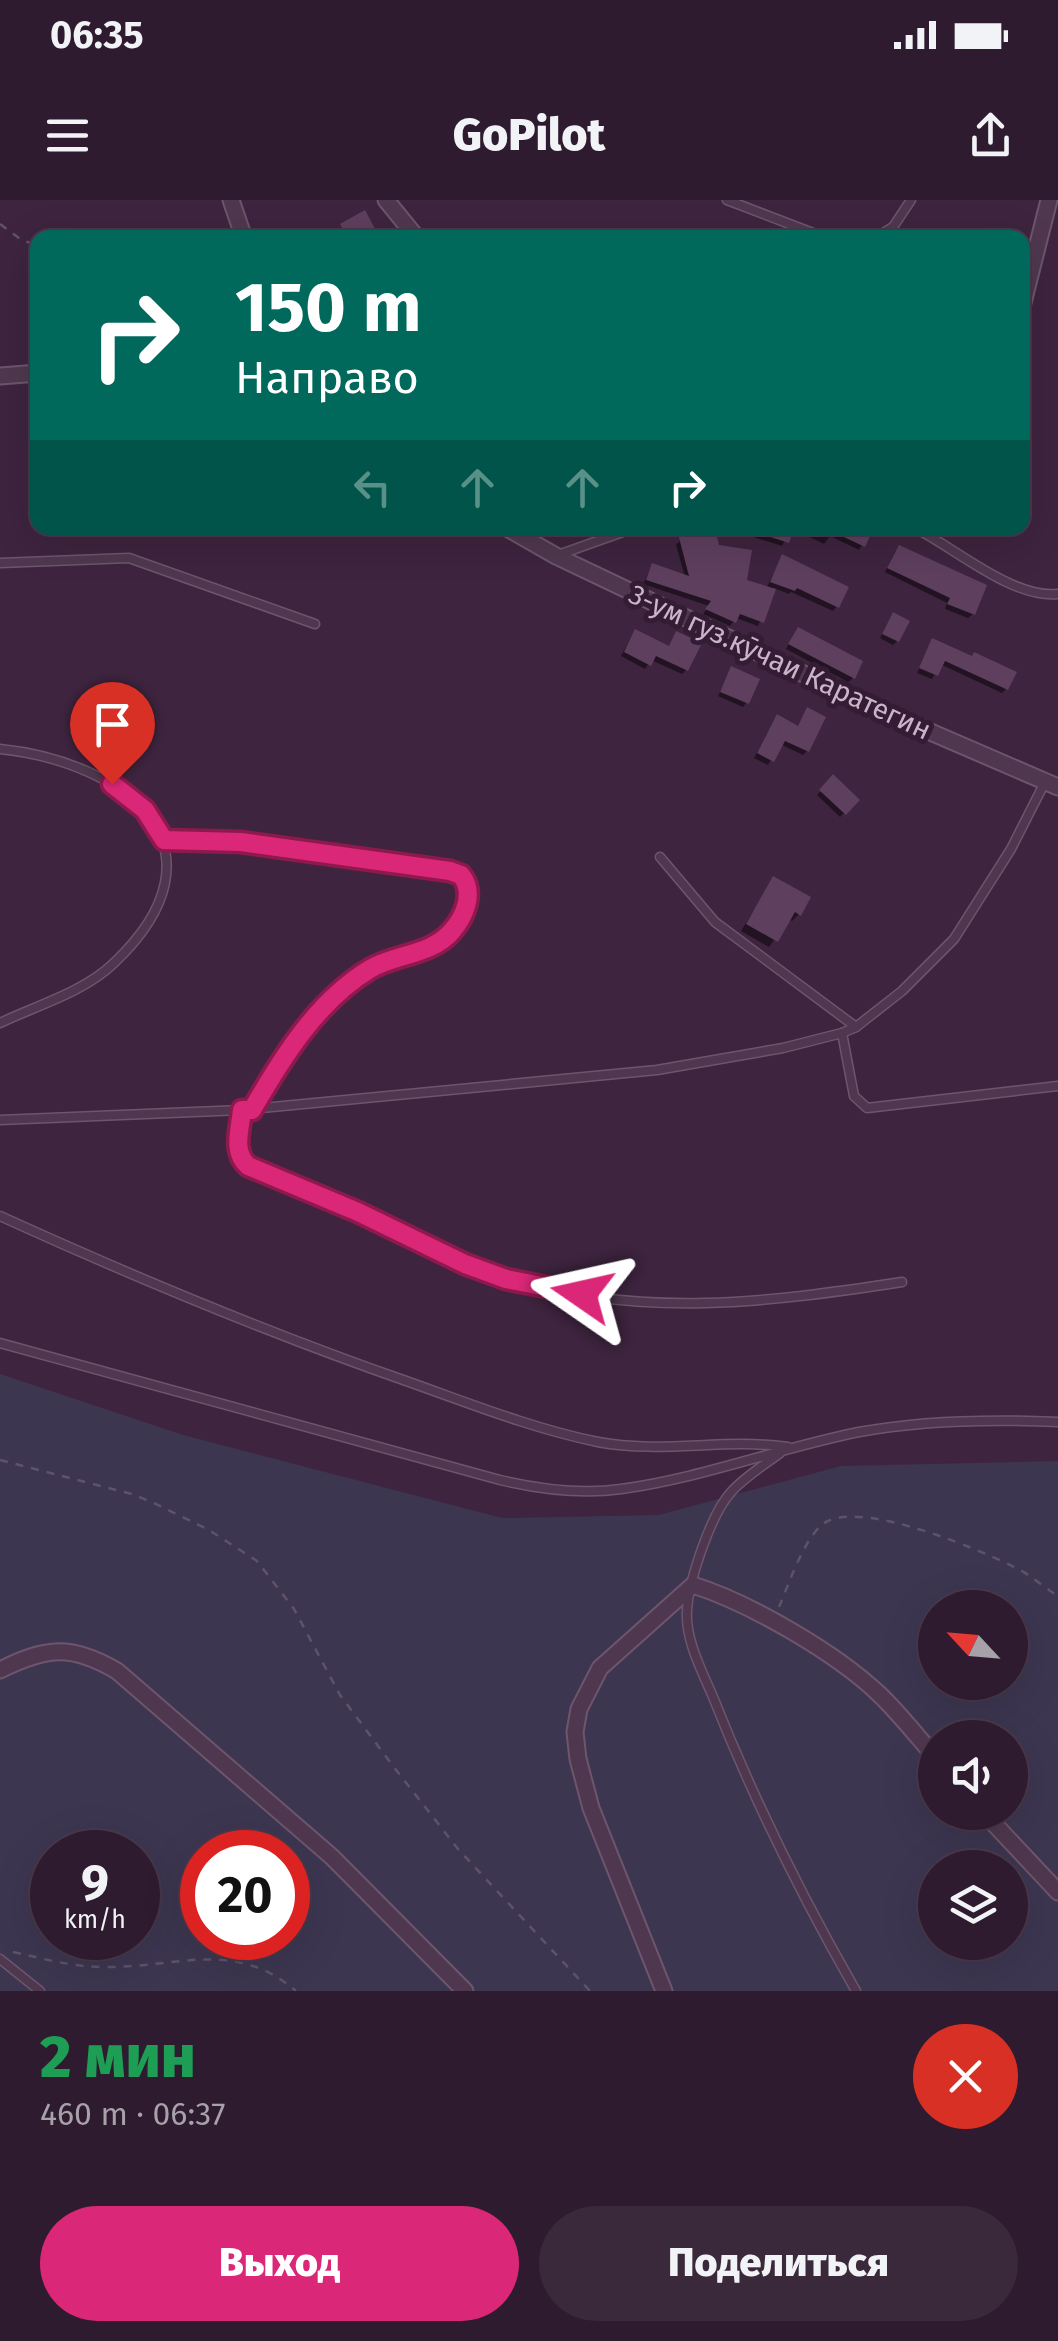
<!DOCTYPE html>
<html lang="ru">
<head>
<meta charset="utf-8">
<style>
	body { margin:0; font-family:"Fira Sans",sans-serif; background:#3a283b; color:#f1f3f6; height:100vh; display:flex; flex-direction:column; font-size:38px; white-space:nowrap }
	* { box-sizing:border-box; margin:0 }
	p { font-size:32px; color:#a7a1aa }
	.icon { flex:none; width:55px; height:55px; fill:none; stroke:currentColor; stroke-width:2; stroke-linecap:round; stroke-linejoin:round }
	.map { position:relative; height:1791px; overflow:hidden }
	.drawer { display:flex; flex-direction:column; background:#2e1b2f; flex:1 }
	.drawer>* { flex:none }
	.guide { position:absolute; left:30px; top:30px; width:1000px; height:305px; border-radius:20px; box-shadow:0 10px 40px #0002,0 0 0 2px #49394b; background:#00695c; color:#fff; overflow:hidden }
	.needle { width:65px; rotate:296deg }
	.buttons { position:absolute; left:918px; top:1390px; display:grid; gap:20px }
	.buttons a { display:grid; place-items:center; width:110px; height:110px; border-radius:50%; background:#2e1b2f; box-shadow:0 10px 40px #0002,0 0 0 2px #49394b; font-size:50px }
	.speed { position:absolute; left:30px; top:1630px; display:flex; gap:20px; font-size:50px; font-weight:700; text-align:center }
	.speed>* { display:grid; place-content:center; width:130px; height:130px; border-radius:50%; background:#2e1b2f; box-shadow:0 10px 40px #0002,0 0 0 2px #49394b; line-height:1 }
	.speed small { font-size:25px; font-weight:400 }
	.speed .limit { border:15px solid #d22; background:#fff; color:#111 }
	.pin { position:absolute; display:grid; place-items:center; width:85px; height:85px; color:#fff; margin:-102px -42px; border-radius:50% 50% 50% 0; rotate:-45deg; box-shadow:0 0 10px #0007 }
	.pin .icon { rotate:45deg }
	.me { position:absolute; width:110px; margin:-55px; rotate:281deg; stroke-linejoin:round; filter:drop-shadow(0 0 8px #0008) }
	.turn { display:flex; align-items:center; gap:35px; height:210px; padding:0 40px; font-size:45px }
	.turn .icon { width:130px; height:130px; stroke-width:2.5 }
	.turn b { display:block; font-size:70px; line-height:85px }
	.lanes { display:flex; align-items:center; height:95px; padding:0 40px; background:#0003; justify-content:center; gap:50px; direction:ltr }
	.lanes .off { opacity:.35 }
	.round { display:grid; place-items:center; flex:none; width:105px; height:105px; border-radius:52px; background:#3a283b }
	.summary { display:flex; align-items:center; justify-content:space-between; height:170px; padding:0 40px }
	h1 { font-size:60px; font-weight:800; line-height:75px; color:#1e9e55 }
	.primary-button { display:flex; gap:20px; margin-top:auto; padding:20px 40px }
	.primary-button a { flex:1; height:115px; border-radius:60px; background:#db2777; color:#fff; font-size:40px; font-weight:800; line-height:115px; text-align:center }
	.primary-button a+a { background:#3a283b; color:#f1f3f6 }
	.status { display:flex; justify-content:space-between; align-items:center; height:70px; padding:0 50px; background:#2e1b2f; direction:ltr }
	.status svg { height:28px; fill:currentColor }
	header { display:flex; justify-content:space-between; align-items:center; height:130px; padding:0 40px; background:#2e1b2f; font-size:45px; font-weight:800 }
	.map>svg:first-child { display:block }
	.green { fill:#3d3651; fill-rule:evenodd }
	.shadow { fill:#0007 }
	.building { fill:#5e3f5e }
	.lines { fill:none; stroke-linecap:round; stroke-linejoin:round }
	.lane-casing { stroke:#6d566d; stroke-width:11 }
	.street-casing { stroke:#6d566d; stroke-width:19 }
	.path { stroke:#5f526a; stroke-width:2.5; stroke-dasharray:8 8; stroke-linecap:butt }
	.lane { stroke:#4f384f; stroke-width:8 }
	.street { stroke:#4f384f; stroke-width:15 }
	.route-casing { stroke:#8e194d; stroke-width:25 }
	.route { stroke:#db2777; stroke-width:18 }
	.labels { text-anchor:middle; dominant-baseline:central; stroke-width:10; stroke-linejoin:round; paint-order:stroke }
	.street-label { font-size:28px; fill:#cab4ca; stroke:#341d34 }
</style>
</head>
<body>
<div class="status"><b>06:35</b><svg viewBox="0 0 49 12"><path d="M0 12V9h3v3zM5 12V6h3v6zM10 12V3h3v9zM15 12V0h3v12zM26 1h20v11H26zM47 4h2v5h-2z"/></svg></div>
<header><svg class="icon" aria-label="menu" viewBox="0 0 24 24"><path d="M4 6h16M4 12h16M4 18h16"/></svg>GoPilot<svg class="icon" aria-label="share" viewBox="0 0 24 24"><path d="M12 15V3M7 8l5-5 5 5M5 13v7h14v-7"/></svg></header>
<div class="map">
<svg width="1058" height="1791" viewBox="0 0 1058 1791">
	<rect width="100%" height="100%" fill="#3e243f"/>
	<path class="green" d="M0 1174 183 1235 502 1318 659 1315 841 1266 1058 1261V1791H0ZM935 1408H1010V1482H935ZM935 1538H1010V1612H935ZM52 1652H138V1738H52ZM202 1652H288V1738H202ZM935 1668H1010V1742H935Z"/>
	<g class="shadow">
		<path d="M364 14 372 38H355L353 34 341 38 337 30Z"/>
		<path d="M756 328H866L871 330 859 350 830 336 824 344 791 328 782 346 753 337Z"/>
		<path d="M680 341 742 381 766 389 782 357 837 406 833 411 791 392 789 394 774 388 758 426 736 418 730 426 703 414 709 406 643 384 653 366 685 377 676 345Z"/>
		<path d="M895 352 973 414 968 418 945 409 947 403 885 372Z"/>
		<path d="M889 420 897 441 893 445 880 438Z"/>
		<path d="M677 434 686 470 682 474 651 460 645 469 621 456 632 436 668 448Z"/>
		<path d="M794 434 860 462 853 478 848 482 786 449Z"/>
		<path d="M933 441 1006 489 1002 493 940 464 932 479 917 473Z"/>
		<path d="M731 469 746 503 743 507 718 496Z"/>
		<path d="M807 510V551L803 555 780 544 768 565 754 558 773 522 797 528Z"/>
		<path d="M833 578 857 600 840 617 817 595Z"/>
		<path d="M773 679 799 714 792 721 788 719 769 747 741 731Z"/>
	</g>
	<g class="building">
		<path d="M365 10 380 38H361L358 32 347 38 340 24Z"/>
		<path d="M689 328H715L719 345 752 350 747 380 776 389 764 423 740 414 736 423 705 409 711 401 646 380 652 363 689 376 677 330Z"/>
		<path d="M749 328H794L789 343 749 330Z"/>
		<path d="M825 328H874L865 347Z"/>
		<path d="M899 345 987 385 975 415 947 404 950 398 887 368Z"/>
		<path d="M782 354 849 387 839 408 797 388 795 391 770 382Z"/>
		<path d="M893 412 910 421 899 442 882 434Z"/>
		<path d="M798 427 863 461 855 479 788 444Z"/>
		<path d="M635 429 669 446 676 431 702 443 688 471 656 456 651 466 624 452Z"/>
		<path d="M932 438 972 456 974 452 1017 472 1008 490 945 461 938 476 919 468Z"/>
		<path d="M731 466 760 479 749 504 720 492Z"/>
		<path d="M807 507 826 517 809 552 785 541 774 562 757 553 777 514 798 526Z"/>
		<path d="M833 574 860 600 846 615 819 590Z"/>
		<path d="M773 676 811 697 801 716 795 712 778 742 746 724Z"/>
	</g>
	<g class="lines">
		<defs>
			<g id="lane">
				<path d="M727 0 826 38"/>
				<path d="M875 38 893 27 911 0"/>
				<path d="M915 328C955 348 1013 399 1058 394"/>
				<path d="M558 355 634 328"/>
				<path d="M0 363 129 358 315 424"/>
				<path d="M0 549C126 562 235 648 114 763 84 792 38 805 0 823"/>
				<path d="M165 640C261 639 355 658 451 671L467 682C470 702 462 725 445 738 425 754 396 755 373 767 319 796 283 858 252 909"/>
				<path d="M660 657 715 722 856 827"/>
				<path d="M842 833 854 896 867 908 1058 886"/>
				<path d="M242 910C240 930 232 952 248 966 295 986 342 1005 389 1027 428 1045 466 1067 508 1079 644 1118 765 1103 902 1082"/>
				<path d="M0 920 242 910 657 870 783 848 842 833 856 827 902 791 954 739 1011 649 1045 582"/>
				<path d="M0 1016C134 1077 271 1134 409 1182 471 1204 534 1229 598 1242 661 1254 725 1238 788 1247"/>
				<path d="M0 1143 500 1280C539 1289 581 1295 621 1289 702 1278 779 1248 859 1232 924 1220 992 1219 1058 1222"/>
				<path d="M780 1253C764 1265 746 1276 732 1291 711 1313 689 1380 687 1410 685 1440 702 1471 713 1497 753 1598 802 1697 856 1791"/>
				<path d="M0 1759 40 1791"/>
			</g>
			<g id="street">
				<path d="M231 0 244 38"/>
				<path d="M386 0 417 38"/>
				<path d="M1022 107 1049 0"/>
				<path d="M0 176 38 173"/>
				<path d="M507 328 556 356 875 508 1058 587"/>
				<path d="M0 1470C47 1447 71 1444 117 1471L332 1657 465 1791"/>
				<path d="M983 1612 1058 1692"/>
				<path d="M664 1791 591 1608 578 1559 575 1532 579 1509 600 1468 693 1385C750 1403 836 1453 879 1494 899 1513 917 1536 935 1557"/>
			</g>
		</defs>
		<use href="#lane" class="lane-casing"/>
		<use href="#street" class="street-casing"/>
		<g class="path">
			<path d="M0 24 23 41 38 44"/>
			<path d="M0 1260 132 1294 156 1304 209 1330 257 1361 294 1409 340 1495 393 1566 458 1649 590 1791"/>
			<path d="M779 1407C789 1384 806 1331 828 1321 867 1302 982 1350 1020 1370 1033 1377 1045 1388 1058 1396"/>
			<path d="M13 1752C45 1759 72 1767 104 1767 177 1768 234 1738 296 1791"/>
		</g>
		<use href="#lane" class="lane"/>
		<use href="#street" class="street"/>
	</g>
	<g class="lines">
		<defs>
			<path id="route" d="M112 584 145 610 164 640 241 642 450 671 461 675C475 692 465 716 452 731 432 755 395 754 370 769 317 801 282 858 252 910H242C240 930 232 952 248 966L358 1012 465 1064 506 1079 582 1094"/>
		</defs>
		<use href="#route" class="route-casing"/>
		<use href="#route" class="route"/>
	</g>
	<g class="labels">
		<g class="street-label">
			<text transform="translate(780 462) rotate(25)">3-ум гуз.кӯчаи Каратегин</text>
		</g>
	</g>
</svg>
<div class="buttons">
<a><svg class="needle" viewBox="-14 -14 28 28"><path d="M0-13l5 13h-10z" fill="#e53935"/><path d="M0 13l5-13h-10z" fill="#a7a1aa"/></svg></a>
<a><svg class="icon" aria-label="sound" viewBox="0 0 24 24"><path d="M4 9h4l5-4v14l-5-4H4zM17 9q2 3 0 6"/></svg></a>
<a><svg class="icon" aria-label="layers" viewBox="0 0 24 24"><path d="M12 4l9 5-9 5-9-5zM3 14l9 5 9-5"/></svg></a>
</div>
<div class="speed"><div>9<small>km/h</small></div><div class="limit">20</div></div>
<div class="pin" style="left:112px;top:584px;background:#d93025"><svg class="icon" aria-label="arrive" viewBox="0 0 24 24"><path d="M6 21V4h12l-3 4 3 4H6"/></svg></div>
<svg class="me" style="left:582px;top:1094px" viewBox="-20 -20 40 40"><path d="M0-17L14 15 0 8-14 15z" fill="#db2777" stroke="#fff" stroke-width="4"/></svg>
<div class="guide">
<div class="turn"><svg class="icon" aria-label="right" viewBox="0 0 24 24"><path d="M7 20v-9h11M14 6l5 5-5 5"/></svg><div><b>150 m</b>Направо</div></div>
<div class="lanes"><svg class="icon off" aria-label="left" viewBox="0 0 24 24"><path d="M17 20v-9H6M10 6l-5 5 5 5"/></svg><svg class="icon off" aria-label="ahead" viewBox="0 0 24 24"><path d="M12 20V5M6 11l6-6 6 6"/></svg><svg class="icon off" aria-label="ahead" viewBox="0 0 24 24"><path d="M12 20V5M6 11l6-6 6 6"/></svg><svg class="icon" aria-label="right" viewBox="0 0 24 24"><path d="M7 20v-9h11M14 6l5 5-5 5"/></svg></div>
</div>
</div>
<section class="drawer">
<div class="summary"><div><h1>2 мин</h1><p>460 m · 06:37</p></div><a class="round" style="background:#d93025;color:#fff"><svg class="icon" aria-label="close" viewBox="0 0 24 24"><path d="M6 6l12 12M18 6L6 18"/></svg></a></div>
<div class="primary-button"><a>Выход</a><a>Поделиться</a></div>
</section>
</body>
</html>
